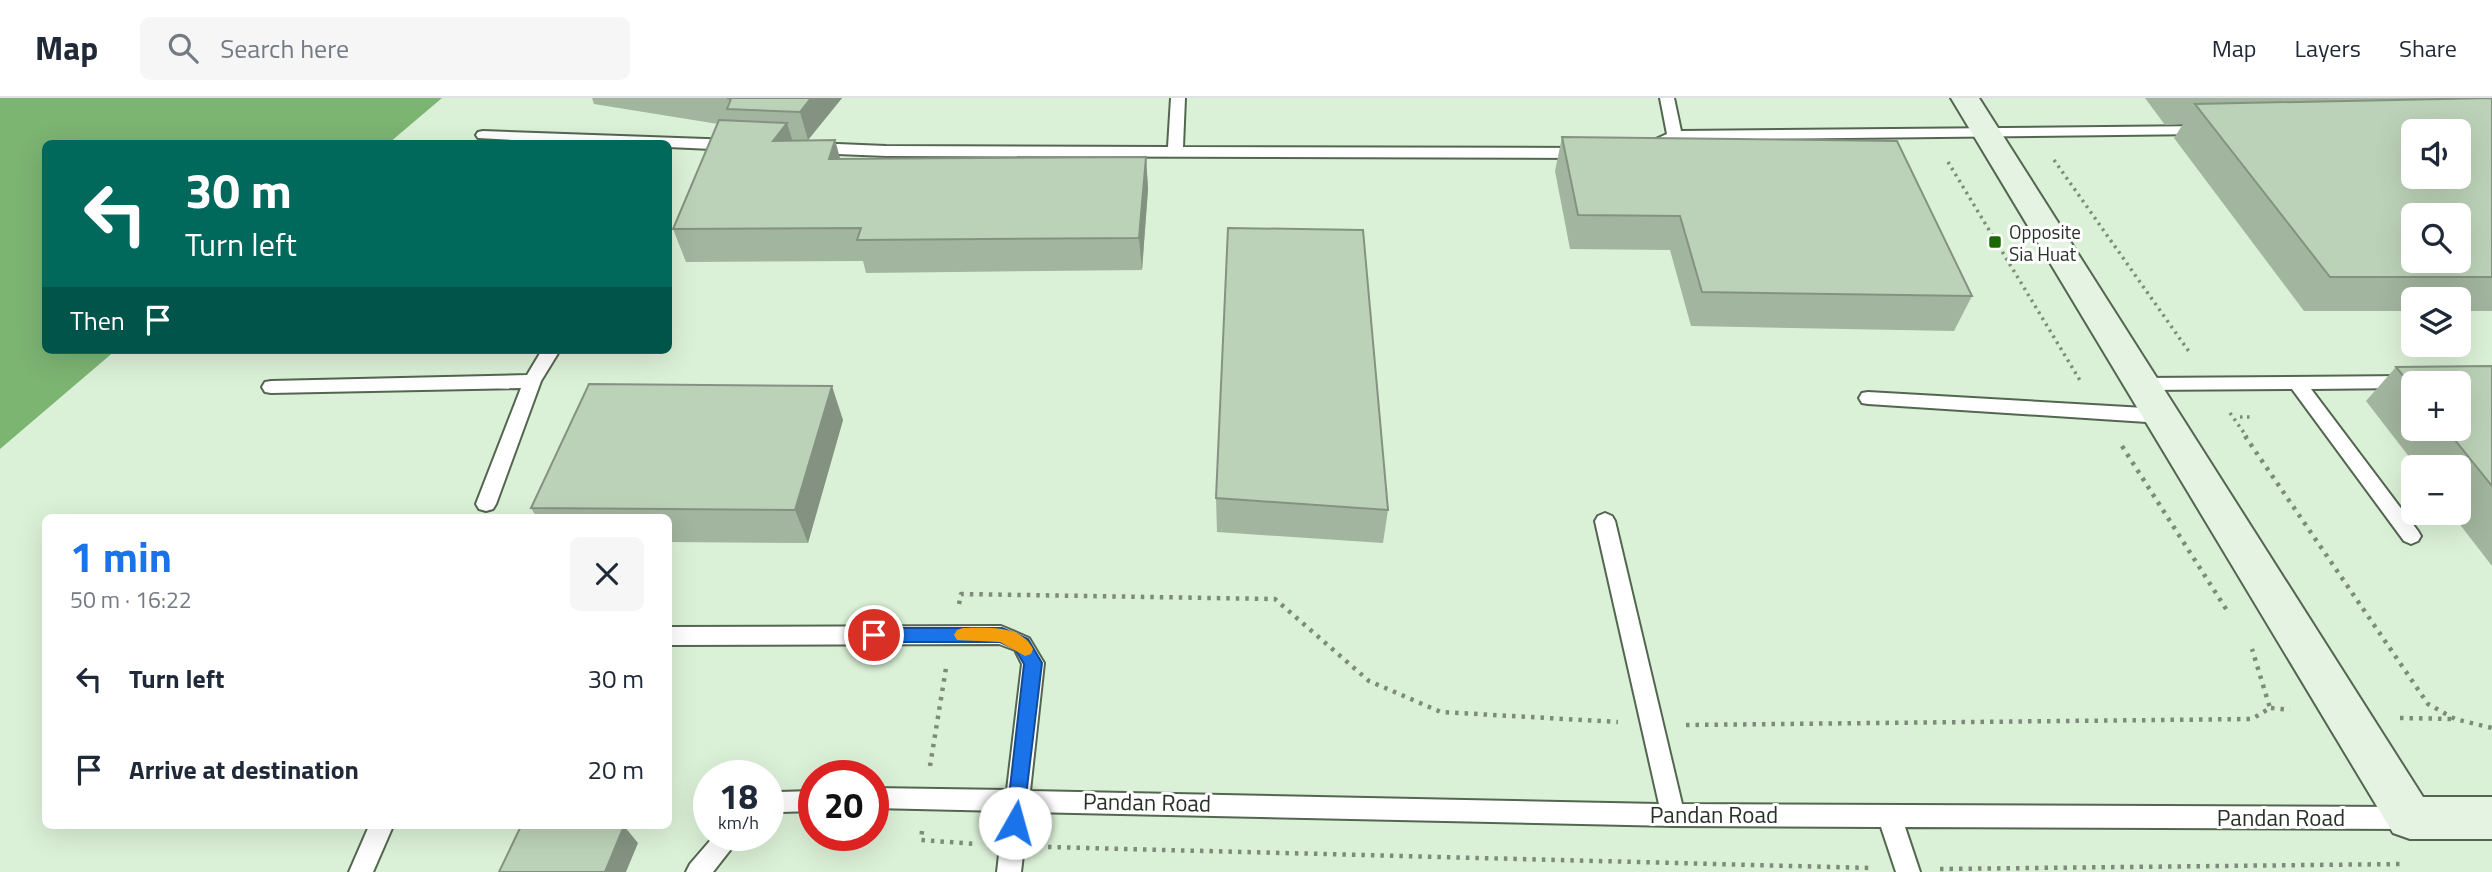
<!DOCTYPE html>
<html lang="en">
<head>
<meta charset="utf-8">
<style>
	body { margin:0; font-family:"Titillium Web",sans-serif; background:#f6f6f7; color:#1f2937; height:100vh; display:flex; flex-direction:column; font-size:26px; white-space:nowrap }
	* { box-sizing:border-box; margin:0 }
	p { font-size:23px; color:#747a83 }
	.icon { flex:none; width:38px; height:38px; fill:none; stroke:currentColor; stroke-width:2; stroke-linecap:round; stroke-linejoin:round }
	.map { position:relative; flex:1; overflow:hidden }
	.side { position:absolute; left:42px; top:416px; width:630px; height:315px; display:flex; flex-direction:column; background:#fff; border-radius:10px; box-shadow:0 7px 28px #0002 }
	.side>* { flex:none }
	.guide { position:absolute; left:42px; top:42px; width:630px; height:214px; border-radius:10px; box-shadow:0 7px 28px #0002; background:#00695c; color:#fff; overflow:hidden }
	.fabs { position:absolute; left:2401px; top:21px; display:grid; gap:14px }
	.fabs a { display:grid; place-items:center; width:70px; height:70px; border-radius:10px; background:#fff; box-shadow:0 7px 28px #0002; font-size:35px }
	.speed { position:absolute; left:693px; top:662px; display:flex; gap:14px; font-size:35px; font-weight:700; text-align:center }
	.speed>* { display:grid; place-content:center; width:91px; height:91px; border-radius:50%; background:#fff; box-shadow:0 7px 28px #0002; line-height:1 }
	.speed small { font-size:18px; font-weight:400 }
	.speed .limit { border:10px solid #d22; background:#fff; color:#111 }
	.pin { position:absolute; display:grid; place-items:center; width:60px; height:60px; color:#fff; margin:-30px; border:4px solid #fff; border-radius:50%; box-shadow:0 2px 7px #0007 }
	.me { position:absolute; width:77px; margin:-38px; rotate:7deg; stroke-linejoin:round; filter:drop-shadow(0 0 5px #0008) }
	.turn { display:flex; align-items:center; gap:24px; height:147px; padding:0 28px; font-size:32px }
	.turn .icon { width:91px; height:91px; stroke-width:2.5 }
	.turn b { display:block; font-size:49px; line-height:60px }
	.then { display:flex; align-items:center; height:66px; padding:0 28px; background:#0003; gap:14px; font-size:26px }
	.round { display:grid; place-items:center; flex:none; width:74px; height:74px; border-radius:10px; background:#f6f6f7 }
	.head { display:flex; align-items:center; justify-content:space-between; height:119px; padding:0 28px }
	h1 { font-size:42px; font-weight:700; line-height:52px; color:#1a73e8 }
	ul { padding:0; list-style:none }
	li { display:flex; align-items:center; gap:21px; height:91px; padding:0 28px }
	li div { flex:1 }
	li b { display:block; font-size:26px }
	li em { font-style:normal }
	header { display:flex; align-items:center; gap:42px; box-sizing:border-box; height:98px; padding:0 35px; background:#fff; border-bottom:2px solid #e0e1e3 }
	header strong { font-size:33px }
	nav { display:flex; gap:38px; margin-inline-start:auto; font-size:24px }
	.search { width:490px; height:63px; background:#f6f6f7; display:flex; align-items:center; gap:18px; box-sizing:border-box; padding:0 24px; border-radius:10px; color:#747a83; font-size:26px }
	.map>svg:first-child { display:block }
	.water { fill:#7cb472 }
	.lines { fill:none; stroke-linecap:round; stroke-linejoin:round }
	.lane-casing { stroke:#536650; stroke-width:4 }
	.secondary-casing { stroke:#536650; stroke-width:4 }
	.path-far1 { stroke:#7d8c7a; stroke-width:3.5; stroke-dasharray:2.5 4.5; stroke-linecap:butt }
	.path { stroke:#7d8c7a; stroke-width:4.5; stroke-dasharray:3.5 6; stroke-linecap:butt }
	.lane { fill:#fff; fill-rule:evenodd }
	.secondary { fill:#e5f4e2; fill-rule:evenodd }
	.wall { fill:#a2b59e; fill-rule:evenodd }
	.shaded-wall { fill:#849381 }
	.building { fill:#bcd2b8; stroke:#849381; stroke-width:2; fill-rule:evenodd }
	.route { fill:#1a73e8; stroke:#114b97; stroke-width:2 }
	.slow { fill:#f59e0b }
	.poi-dot { fill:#1a6806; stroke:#fff; stroke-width:2.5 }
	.labels { text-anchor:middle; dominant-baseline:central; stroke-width:6; stroke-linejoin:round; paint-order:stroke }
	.poi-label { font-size:19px; fill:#293228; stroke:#fff; text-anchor:start }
	.near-street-label { font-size:23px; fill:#293228; stroke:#fff }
</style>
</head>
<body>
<header>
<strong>Map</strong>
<div class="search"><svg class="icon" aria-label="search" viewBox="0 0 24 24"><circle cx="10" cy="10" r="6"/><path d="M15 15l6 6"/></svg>Search here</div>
<nav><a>Map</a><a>Layers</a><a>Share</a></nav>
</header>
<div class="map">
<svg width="2492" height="774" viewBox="0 0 2492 774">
	<rect width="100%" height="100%" fill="#dbf1d7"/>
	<path class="water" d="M0 0H442L389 45 46 46V252H116L0 351Z"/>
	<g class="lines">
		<defs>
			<g id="lane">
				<path d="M1171 0H1185L1183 49 1585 50 1593 55 1585 60 886 58 813 55 805 50 813 45 886 48 1168 49Z"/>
				<path d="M1660 0H1674L1681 33 2204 28 2211 32 2204 36 1677 42 1650 54H1640L1637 51 1640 48 1667 36Z"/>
				<path d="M483 33 734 42 742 47 734 52 668 49V46H583L478 40 476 37 478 34Z"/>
				<path d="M542 252H560L541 283 496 406 493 411 486 413 479 411 476 406 521 290 271 295 265 294 262 289 265 284 271 283 527 277Z"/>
				<path d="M2407 278 2413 280 2416 284 2413 289 2407 290 2311 291 2418 433 2421 438 2418 443 2411 446 2404 443 2292 291 2142 292 2136 290 2133 286 2136 282 2142 280Z"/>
				<path d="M1868 294 2162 311 2169 313 2171 318 2169 323 2162 325 1868 306 1862 305 1859 300 1862 295Z"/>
				<path d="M1605 415 1612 418 1615 423 1682 706 2408 709 2416 712 2420 720 2416 728 2408 731 1905 729 1920 774H1896L1881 729 1673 728 1028 714 1021 774H997L1004 713 873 710V690L1007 692 1022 566 1015 552 999 546 668 547V529L1001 528 1029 540 1044 565 1030 693 1659 706 1595 423 1598 418Z"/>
				<path d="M814 693V713L781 714 768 720V698L778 694Z"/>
				<path d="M369 728H393L373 774H349Z"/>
				<path d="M715 737H742L713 774H686L690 766Z"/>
			</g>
			<path id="secondary" d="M1951 0H1979L2423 699H2492V741H2410L2393 735Z"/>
		</defs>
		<use href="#lane" class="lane-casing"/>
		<use href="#secondary" class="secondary-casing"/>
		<g class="path-far1">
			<path d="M2054 62 2190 255"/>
			<path d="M1948 64 2081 284"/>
			<path d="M2230 315 2247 339"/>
			<path d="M2240 319H2253"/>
		</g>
		<g class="path">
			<path d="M2245 338 2428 606 2455 621 2492 630"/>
			<path d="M2122 348 2228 514"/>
			<path d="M959 506 961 496 1275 501 1369 583 1441 614 1618 624"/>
			<path d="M2271 610 2290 612"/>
			<path d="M2400 620 2454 621"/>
			<path d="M1686 627 2252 621 2270 610 2252 551"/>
			<path d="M930 668 946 570"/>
			<path d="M922 733 921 742 976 746"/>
			<path d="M1048 749 1872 770"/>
			<path d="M1940 771 2404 766"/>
		</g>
		<use href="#lane" class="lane"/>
		<use href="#secondary" class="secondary"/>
	</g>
	<g class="wall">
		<path d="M592 0H842L808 42H792L793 43 835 42 840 61 1146 59 1148 91 1142 172 866 175 863 163 686 164 673 131 718 26 594 6Z"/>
		<path d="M2145 0H2492V213H2459V201H2413V213H2304L2174 40 2183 26 2165 27Z"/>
		<path d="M1562 39 1972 198 1954 233 1691 228 1670 152 1570 151 1555 73Z"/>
		<path d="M2492 268V468L2451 415H2459V369H2417L2366 303 2396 269ZM2413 285 2459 331H2413Z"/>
		<path d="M843 322 808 445 668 444V420H537L531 410Z"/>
		<path d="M1216 400 1388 412 1383 445 1217 434Z"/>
	</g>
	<g class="shaded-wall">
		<path d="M811 0H842L808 42 800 14Z"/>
		<path d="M787 25 797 57 773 43Z"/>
		<path d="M835 42 844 75 829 61Z"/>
		<path d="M1146 59 1148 91 1142 172 1139 140Z"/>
		<path d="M832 288 843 322 808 445 795 412Z"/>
		<path d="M624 728 638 745 626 774H605Z"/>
	</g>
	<g class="building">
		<path d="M727 0H811L800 14 727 11 731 1Z"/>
		<path d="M2492 0V179H2330L2195 6ZM2413 33H2459V79H2413ZM2413 117H2459V163H2413Z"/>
		<path d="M719 22 787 25 773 43 835 42 829 61 1146 59 1139 140 857 142 861 130 673 131Z"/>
		<path d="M1562 39 1897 43 1972 198 1702 194 1680 118 1578 117Z"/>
		<path d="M1228 130 1363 132 1388 412 1216 400Z"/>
		<path d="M2492 268V388L2446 331H2459V285H2413V290L2396 269Z"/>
		<path d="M589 286 832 288 795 412 531 410Z"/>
		<path d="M521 728H624L605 774H499Z"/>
	</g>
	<path class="route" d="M874 530H1002L1028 541 1042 565 1022 731 1015 734 1009 731 1006 725 1024 566 1015 551 1000 544H874L868 542 866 537 868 532Z"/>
	<path class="slow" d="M963 530C987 530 1021 526 1033 551L1031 556 1025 558 1000 544 957 542 954 537 957 532Z"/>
	<rect class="poi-dot" x="1988" y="137" width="14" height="14" rx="3.5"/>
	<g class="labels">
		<g class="poi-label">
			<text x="2009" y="133">Opposite<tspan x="2009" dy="22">Sia Huat</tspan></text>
		</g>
		<g class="near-street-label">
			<text transform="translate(1147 704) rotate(1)">Pandan Road</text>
			<text x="1714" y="716">Pandan Road</text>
			<text x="2281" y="719">Pandan Road</text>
		</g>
	</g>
</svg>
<div class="fabs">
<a><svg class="icon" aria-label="sound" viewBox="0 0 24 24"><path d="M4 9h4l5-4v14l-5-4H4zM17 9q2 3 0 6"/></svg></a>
<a><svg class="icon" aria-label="search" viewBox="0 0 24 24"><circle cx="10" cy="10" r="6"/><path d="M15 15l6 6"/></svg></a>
<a><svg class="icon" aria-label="layers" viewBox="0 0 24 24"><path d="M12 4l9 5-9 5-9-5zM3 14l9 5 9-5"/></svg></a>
<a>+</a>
<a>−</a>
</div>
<div class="speed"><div>18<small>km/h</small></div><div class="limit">20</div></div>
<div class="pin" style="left:874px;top:537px;background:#d93025"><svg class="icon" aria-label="arrive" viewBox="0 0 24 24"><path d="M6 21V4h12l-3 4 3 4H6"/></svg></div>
<svg class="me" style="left:1015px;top:725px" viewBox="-20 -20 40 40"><circle r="19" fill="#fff"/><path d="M0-13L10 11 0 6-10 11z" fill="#1a73e8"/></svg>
<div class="guide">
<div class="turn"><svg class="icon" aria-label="left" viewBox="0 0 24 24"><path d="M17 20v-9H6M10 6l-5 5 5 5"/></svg><div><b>30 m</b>Turn left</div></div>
<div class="then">Then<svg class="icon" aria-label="arrive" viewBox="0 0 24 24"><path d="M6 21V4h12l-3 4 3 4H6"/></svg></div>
</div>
<section class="side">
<div class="head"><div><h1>1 min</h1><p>50 m · 16:22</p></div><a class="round"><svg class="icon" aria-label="close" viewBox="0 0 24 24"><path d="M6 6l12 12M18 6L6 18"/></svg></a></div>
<ul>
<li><svg class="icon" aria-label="left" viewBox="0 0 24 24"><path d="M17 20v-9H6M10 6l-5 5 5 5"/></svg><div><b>Turn left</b></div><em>30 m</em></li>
<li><svg class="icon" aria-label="arrive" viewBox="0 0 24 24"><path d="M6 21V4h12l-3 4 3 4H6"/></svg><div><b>Arrive at destination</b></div><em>20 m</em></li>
</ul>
</section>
</div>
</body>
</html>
